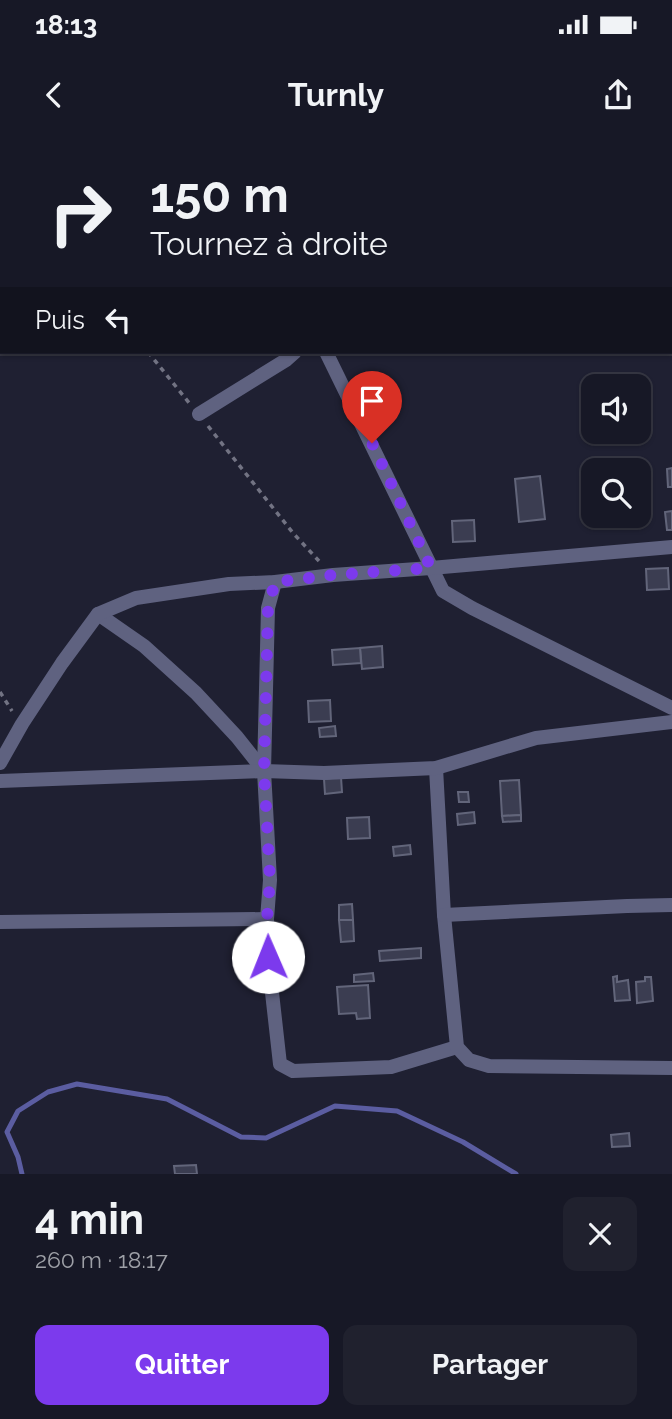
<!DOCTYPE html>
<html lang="fr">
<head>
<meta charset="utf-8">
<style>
	body { margin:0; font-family:Raleway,sans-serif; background:#20212e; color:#f1f3f6; height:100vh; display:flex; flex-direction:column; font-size:26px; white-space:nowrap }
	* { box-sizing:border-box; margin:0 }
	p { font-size:23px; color:#9ea0a7 }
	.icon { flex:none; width:38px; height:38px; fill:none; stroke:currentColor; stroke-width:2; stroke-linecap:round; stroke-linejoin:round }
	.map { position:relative; height:1034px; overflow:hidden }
	.details { display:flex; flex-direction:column; background:#171826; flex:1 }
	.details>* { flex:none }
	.top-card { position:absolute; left:0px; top:0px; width:672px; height:214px; box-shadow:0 2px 5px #0004,0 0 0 2px #363743; background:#171826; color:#f1f3f6; overflow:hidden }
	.tools { position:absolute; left:581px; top:234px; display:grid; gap:14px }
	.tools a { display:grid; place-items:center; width:70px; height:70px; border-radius:14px; background:#171826; box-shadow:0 2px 5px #0004,0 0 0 2px #363743; font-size:35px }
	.pin { position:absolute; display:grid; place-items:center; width:60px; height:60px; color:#fff; margin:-72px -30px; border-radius:50% 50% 50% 0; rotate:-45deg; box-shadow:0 0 7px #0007 }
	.pin .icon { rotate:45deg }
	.me { position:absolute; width:77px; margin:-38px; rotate:359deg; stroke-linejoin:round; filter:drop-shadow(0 0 5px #0008) }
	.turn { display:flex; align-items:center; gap:24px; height:147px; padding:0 35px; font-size:32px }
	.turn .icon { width:91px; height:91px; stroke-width:2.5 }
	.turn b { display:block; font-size:49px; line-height:60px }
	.then { display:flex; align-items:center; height:66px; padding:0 35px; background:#0003; gap:14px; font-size:26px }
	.round { display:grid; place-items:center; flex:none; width:74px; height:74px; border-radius:14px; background:#20212e }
	.headline { display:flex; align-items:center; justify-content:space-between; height:119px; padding:0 35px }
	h1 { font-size:42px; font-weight:700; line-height:52px }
	.button { display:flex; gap:14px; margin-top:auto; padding:14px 35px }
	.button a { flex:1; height:80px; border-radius:14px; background:#7c3aed; color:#fff; font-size:28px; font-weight:700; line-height:80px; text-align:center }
	.button a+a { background:#20212e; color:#f1f3f6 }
	.status { display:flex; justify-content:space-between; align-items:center; height:49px; padding:0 35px; background:#171826; direction:ltr }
	.status svg { height:19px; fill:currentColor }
	header { display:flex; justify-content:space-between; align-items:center; height:91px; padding:0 35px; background:#171826; font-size:32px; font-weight:700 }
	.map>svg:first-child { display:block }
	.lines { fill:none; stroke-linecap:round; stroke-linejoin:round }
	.stream { stroke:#5b5da1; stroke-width:5 }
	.building { fill:#3b3d51; stroke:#62657a; stroke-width:2 }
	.path { stroke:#727383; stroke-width:3.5; stroke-dasharray:5 5; stroke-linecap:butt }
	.minor { stroke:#5f6280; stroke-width:14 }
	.route { stroke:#7c3aed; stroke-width:12; stroke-dasharray:0 21.6 }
</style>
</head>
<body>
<div class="status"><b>18:13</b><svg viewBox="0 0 49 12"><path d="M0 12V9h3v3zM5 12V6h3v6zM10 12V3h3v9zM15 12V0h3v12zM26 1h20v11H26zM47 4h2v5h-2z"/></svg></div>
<header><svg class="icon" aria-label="back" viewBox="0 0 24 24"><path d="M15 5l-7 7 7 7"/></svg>Turnly<svg class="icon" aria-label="share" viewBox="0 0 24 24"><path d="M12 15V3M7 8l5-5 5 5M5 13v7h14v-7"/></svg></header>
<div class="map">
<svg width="672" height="1034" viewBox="0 0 672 1034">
	<rect width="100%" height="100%" fill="#1f2032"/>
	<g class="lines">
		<path class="stream" d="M22 1034 18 1017 7 992 18 971 48 952 77 944 167 959 241 997 266 998 335 966 397 971 463 1002 516 1034"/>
	</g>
	<g class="building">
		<path d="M672 328V347H668L667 329Z"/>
		<path d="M585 333H593V358H587Z"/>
		<path d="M540 336 545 379 519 382 515 339Z"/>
		<path d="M672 371V390H667L665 372Z"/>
		<path d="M474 380 475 401 453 402 452 381Z"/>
		<path d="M668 428 669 449 647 450 646 429Z"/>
		<path d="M382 506 383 527 362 529 360 508Z"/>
		<path d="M360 508 361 523 333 525 332 510Z"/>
		<path d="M330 560 331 581 309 582 308 561Z"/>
		<path d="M335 586 336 596 320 597 319 588Z"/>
		<path d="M341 637 342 652 325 654 324 639Z"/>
		<path d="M519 640 521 675 502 676 500 641Z"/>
		<path d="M458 652H468L469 662H459Z"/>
		<path d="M474 672 475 683 458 685 457 674Z"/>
		<path d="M521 675V681L503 682 502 676Z"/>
		<path d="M369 677 370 698 348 699 347 678Z"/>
		<path d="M410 705 411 714 394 716 393 707Z"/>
		<path d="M352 764 353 780H339V765Z"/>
		<path d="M339 780H353L354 801 341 802Z"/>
		<path d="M421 808V818L380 821 379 811Z"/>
		<path d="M373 833 374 841 354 842V835Z"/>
		<path d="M617 836V842L628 840 630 860 615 861 613 837Z"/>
		<path d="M645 837H651L653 861 637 863 636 842 645 841Z"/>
		<path d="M368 845 370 878 357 879 356 873 339 874 337 847Z"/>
		<path d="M629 993 630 1006 612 1007 611 995Z"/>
		<path d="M196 1025 197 1034H175L174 1026Z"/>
	</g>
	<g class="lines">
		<g class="path">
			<path d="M0 28 2 30"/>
			<path d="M148 212 190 264"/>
			<path d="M208 286 293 393 319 421"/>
			<path d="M0 552 12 571"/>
		</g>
		<g class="minor">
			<path d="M208 0 209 2"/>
			<path d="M580 2 583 0"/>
			<path d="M326 212 443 451 472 468 672 568"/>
			<path d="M199 274 286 220 295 212"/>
			<path d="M275 442 268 468 264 631 270 740 267 779 268 817 280 924 293 931 391 927 457 907"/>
			<path d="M98 474 144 506 196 553 237 597 264 631"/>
			<path d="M0 623 22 584 62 523 98 474 136 458 229 444 275 442 333 435 431 428 672 407"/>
			<path d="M436 628 444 775 457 907 469 920 489 926 672 928"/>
			<path d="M0 641 264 631 324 633 436 628 536 598 672 582"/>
			<path d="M444 775 627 766 672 765"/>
			<path d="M0 782 267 779"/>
		</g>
	</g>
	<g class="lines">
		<path class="route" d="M268 817 267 779 270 740 264 631 268 468 275 442 333 435 431 428 372 303"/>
	</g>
</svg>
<div class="tools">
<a><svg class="icon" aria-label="sound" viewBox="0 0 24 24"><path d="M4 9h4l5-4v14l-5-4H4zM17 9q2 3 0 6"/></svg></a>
<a><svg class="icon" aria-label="search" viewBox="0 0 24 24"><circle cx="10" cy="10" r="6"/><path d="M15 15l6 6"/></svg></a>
</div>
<div class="pin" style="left:372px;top:303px;background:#d93025"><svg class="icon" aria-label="arrive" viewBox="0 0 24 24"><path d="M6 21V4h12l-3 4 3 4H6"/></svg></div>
<svg class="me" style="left:268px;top:817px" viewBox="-20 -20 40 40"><circle r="19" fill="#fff"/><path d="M0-13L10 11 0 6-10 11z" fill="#7c3aed"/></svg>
<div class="top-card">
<div class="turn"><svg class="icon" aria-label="right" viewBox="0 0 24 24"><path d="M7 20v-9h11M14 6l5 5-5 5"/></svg><div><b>150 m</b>Tournez à droite</div></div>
<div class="then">Puis<svg class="icon" aria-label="left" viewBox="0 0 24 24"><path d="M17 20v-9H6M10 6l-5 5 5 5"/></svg></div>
</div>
</div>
<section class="details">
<div class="headline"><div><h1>4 min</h1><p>260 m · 18:17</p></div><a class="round"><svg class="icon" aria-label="close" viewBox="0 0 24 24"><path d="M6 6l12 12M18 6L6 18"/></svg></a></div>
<div class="button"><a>Quitter</a><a>Partager</a></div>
</section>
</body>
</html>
